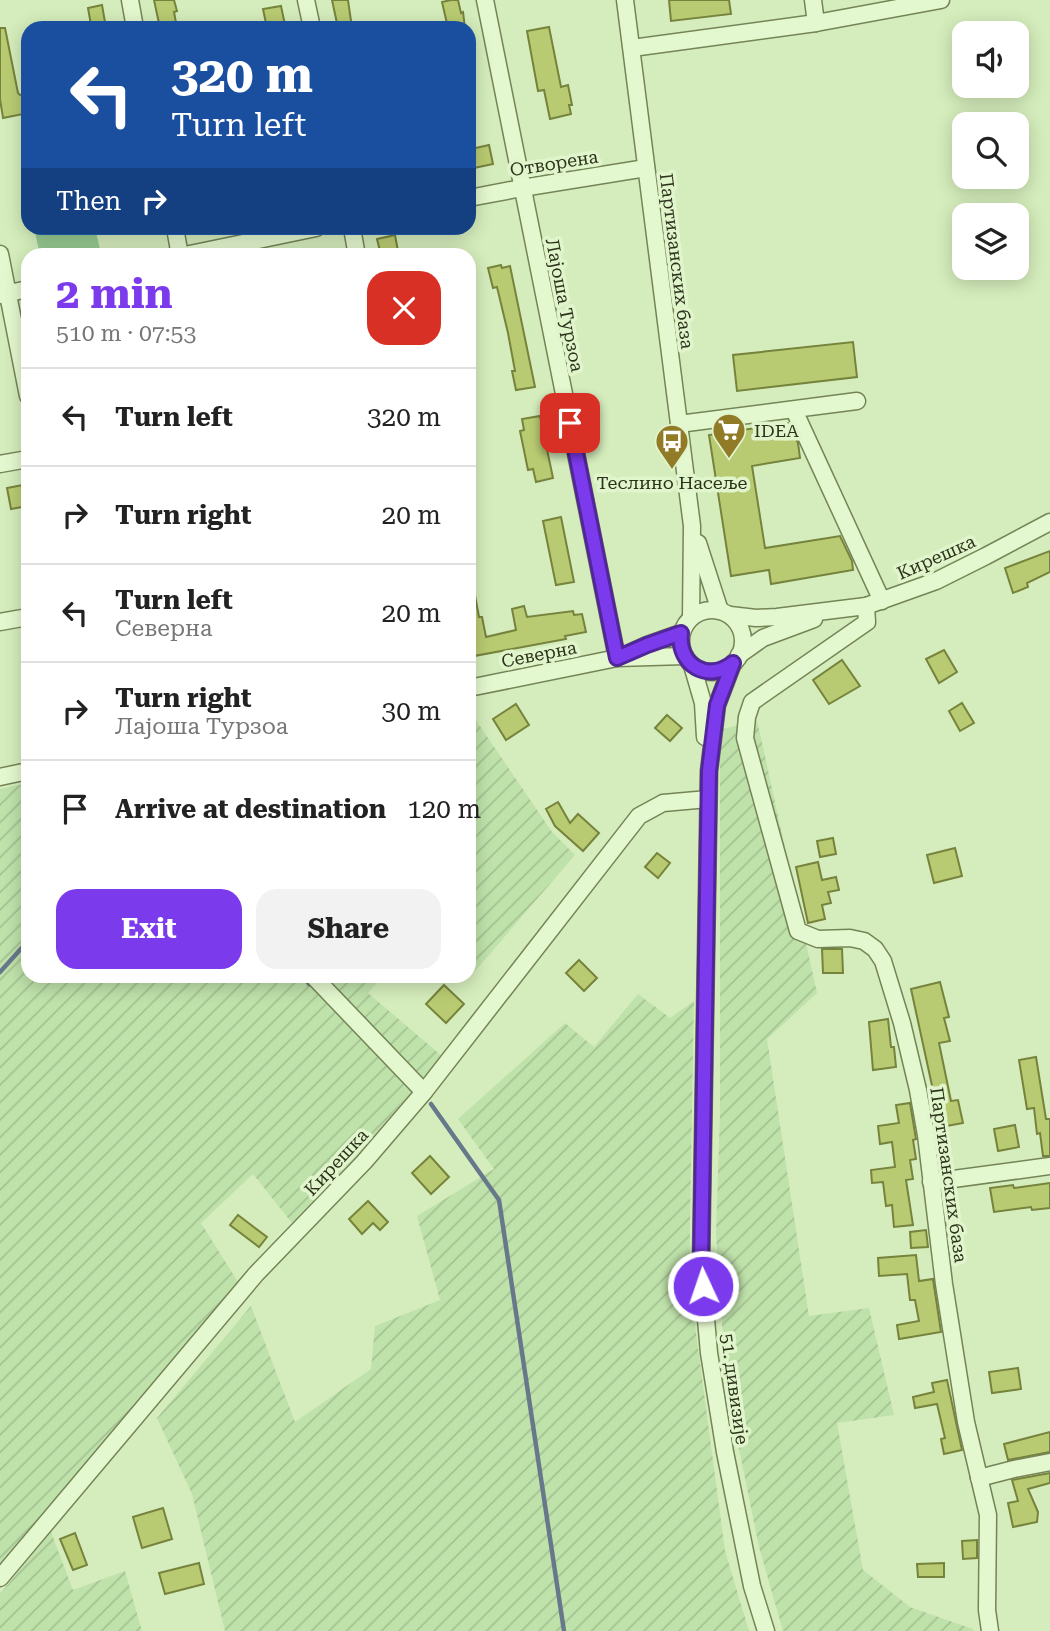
<!DOCTYPE html>
<html lang="en">
<head>
<meta charset="utf-8">
<style>
	body { margin:0; font-family:"Roboto Serif",serif; background:#f2f2f2; color:#222; height:100vh; display:flex; flex-direction:column; font-size:26px; white-space:nowrap }
	* { box-sizing:border-box; margin:0 }
	p { font-size:23px; color:#767676 }
	.icon { flex:none; width:38px; height:38px; fill:none; stroke:currentColor; stroke-width:2; stroke-linecap:round; stroke-linejoin:round }
	.map { position:relative; flex:1; overflow:hidden }
	.drawer { position:absolute; left:21px; top:248px; width:455px; height:735px; display:flex; flex-direction:column; background:#fff; border-radius:21px; box-shadow:0 4px 18px #0003 }
	.drawer>* { flex:none }
	.top-card { position:absolute; left:21px; top:21px; width:455px; height:214px; border-radius:21px; box-shadow:0 4px 18px #0003; background:#1a4fa0; color:#fff; overflow:hidden }
	.controls { position:absolute; left:952px; top:21px; display:grid; gap:14px }
	.controls a { display:grid; place-items:center; width:77px; height:77px; border-radius:14px; background:#fff; box-shadow:0 4px 18px #0003; font-size:35px }
	.pin { position:absolute; display:grid; place-items:center; width:60px; height:60px; color:#fff; margin:-30px; border-radius:14px; box-shadow:0 4px 10px #0006 }
	.me { position:absolute; width:77px; margin:-38px; rotate:357deg; stroke-linejoin:round; filter:drop-shadow(0 0 5px #0008) }
	.turn { display:flex; align-items:center; gap:24px; height:147px; padding:0 35px; font-size:32px }
	.turn .icon { width:91px; height:91px; stroke-width:2.5 }
	.turn b { display:block; font-size:49px; line-height:60px }
	.then { display:flex; align-items:center; height:66px; padding:0 35px; background:#0003; gap:14px; font-size:26px }
	.round { display:grid; place-items:center; flex:none; width:74px; height:74px; border-radius:21px; background:#f2f2f2 }
	.summary { display:flex; align-items:center; justify-content:space-between; height:119px; padding:0 35px }
	h1 { font-size:42px; font-weight:700; line-height:52px; color:#7c3aed }
	.cta { display:flex; gap:14px; margin-top:auto; padding:14px 35px }
	.cta a { flex:1; height:80px; border-radius:21px; background:#7c3aed; color:#fff; font-size:28px; font-weight:700; line-height:80px; text-align:center }
	.cta a+a { background:#f2f2f2; color:#222 }
	ul { padding:0; list-style:none }
	li { display:flex; align-items:center; gap:21px; height:98px; padding:0 35px; border-top:2px solid #e0e0e0 }
	li div { flex:1 }
	li b { display:block; font-size:26px }
	li em { font-style:normal }
	.map>svg:first-child { display:block }
	.farmland { fill:url(#farmland-furrows) }
	.park { fill:#96ca91 }
	.lines { fill:none; stroke-linecap:round; stroke-linejoin:round }
	.stream { stroke:#68788b; stroke-width:4.5 }
	.building { fill:#b9cb72; stroke:#76833c; stroke-width:2 }
	.minor-casing { stroke:#758456; stroke-width:19 }
	.minor { stroke:#e4f8cf; stroke-width:16 }
	.route-casing { stroke:#51269a; stroke-width:18 }
	.route { stroke:#7c3aed; stroke-width:12 }
	.labels { text-anchor:middle; dominant-baseline:central; stroke-width:7; stroke-linejoin:round; paint-order:stroke }
	.street-label { font-size:18px; fill:#2d331b; stroke:#e0f5cc }
	.poi-label { font-size:18px; fill:#2d331b; stroke:#e0f5cc; text-anchor:start }
</style>
</head>
<body>
<div class="map">
<svg width="1050" height="1631" viewBox="0 0 1050 1631">
	<defs>
		<pattern id="farmland-furrows" width="10" height="10" patternUnits="userSpaceOnUse" patternTransform="scale(1.75)"><rect width="10" height="10" fill="#bfe2aa"/><path d="M-1 1l2-2M0 10L10 0M9 11l2-2" fill="none" stroke="#a4c292"/></pattern>
	</defs>
	<rect width="100%" height="100%" fill="#d5edbc"/>
	<g class="farmland">
		<path d="M469 710 552 832 575 855 470 977Z"/>
		<path d="M757 720 817 993 767 1039 809 1316 869 1308 894 1415 837 1423 863 1570 910 1607 973 1629 974 1631H783L759 1547 726 1385 716 1233 720 1114V730Z"/>
		<path d="M28 783V976L382 977 368 993 442 1056 357 1155 292 1223 253 1174 201 1223 238 1282 0 1572V789Z"/>
		<path d="M638 994 670 1018 694 1001 689 1280 725 1551 749 1631H225L192 1494 157 1418 251 1306 295 1422 371 1369 375 1326 440 1300 417 1216 494 1169 458 1119 565 1023 594 1047Z"/>
		<path d="M51 1532 73 1590 125 1571 142 1631H0V1594Z"/>
	</g>
	<path class="park" d="M34 228H95L100 249 70 255H40Z"/>
	<g class="lines">
		<g class="stream">
			<path d="M0 972 28 941"/>
			<path d="M303 976 309 984"/>
			<path d="M431 1104 499 1200 564 1631"/>
		</g>
	</g>
	<g class="building">
		<path d="M154 0H174L177 11 174 12 177 28H160Z"/>
		<path d="M332 0H348L352 28H338Z"/>
		<path d="M451 0H458L461 13 463 12 465 28H448L442 2Z"/>
		<path d="M669 0H729L731 14 671 21Z"/>
		<path d="M102 5 105 22 91 25 88 8Z"/>
		<path d="M281 6 285 25 267 28 263 9Z"/>
		<path d="M549 27 561 87 568 85 572 105H569L571 114 550 119 544 90 538 91 527 31Z"/>
		<path d="M0 28H5L18 93 20 95 28 93V113L3 118 0 99Z"/>
		<path d="M489 145 493 164 474 168 471 149Z"/>
		<path d="M395 235 398 251 381 255 377 239Z"/>
		<path d="M501 265 502 268 510 266 535 387 516 390 512 371H515L508 333 497 287 493 288 488 268Z"/>
		<path d="M853 342 857 377 737 391 733 355Z"/>
		<path d="M540 416 553 478 536 482 533 469 528 470 520 431 524 430 522 419Z"/>
		<path d="M788 423 798 443 800 458 752 466 765 548 840 536 852 561 853 570 771 584 769 570 731 576 709 435Z"/>
		<path d="M28 484V506L11 509 7 488Z"/>
		<path d="M561 517 574 582 556 585 543 521Z"/>
		<path d="M1050 551V572L1027 583 1028 587 1013 593 1005 568Z"/>
		<path d="M474 590 479 617H482L486 637 516 630 512 609 524 606 527 617 573 611 574 615 582 614 586 632 565 636 566 639 469 657V591Z"/>
		<path d="M944 650 957 672 939 683 926 659Z"/>
		<path d="M842 660 860 686 829 704 813 680Z"/>
		<path d="M962 703 974 723 960 731 949 711Z"/>
		<path d="M516 704 529 725 506 740 493 719Z"/>
		<path d="M667 715 682 728 670 741 655 728Z"/>
		<path d="M558 802 570 823 578 814 599 833 583 851 555 826 546 809Z"/>
		<path d="M833 838 836 854 820 857 817 841Z"/>
		<path d="M955 848 962 876 934 883 927 855Z"/>
		<path d="M657 853 670 863 658 878 645 867Z"/>
		<path d="M818 862 822 880 836 877 839 890 828 892 831 903 822 905 825 919 808 923 796 867Z"/>
		<path d="M822 949H842L843 973H823Z"/>
		<path d="M579 960 597 978 584 991 566 973Z"/>
		<path d="M940 982 949 1017 944 1018 950 1041 939 1043 951 1101 958 1100 963 1123 941 1127 911 989Z"/>
		<path d="M444 985 464 1004 446 1023 426 1004Z"/>
		<path d="M888 1019 891 1047H894L896 1067 873 1070 869 1022Z"/>
		<path d="M1036 1057 1046 1119H1050V1156H1043L1040 1133 1037 1134 1034 1108 1027 1109 1019 1060Z"/>
		<path d="M910 1103 916 1139 913 1140 916 1159 910 1160 913 1179 906 1180 913 1225 894 1227 892 1205 886 1206 883 1182 872 1183 871 1170 895 1167 892 1142 880 1144 878 1126 899 1123 896 1105Z"/>
		<path d="M1015 1125 1019 1147 998 1151 994 1129Z"/>
		<path d="M430 1156 449 1177 431 1194 412 1173Z"/>
		<path d="M1050 1183V1208L1032 1210 1031 1207 994 1212 990 1188 1013 1185 1014 1188Z"/>
		<path d="M368 1201 388 1222 380 1230 373 1223 362 1234 349 1219Z"/>
		<path d="M238 1215 267 1237 259 1247 230 1225Z"/>
		<path d="M926 1230 928 1247 911 1248 910 1232Z"/>
		<path d="M916 1255 919 1281 933 1279 941 1332 899 1339 897 1325 919 1321 915 1300H910L907 1274 879 1276 878 1258Z"/>
		<path d="M1018 1368 1021 1389 992 1393 989 1372Z"/>
		<path d="M947 1380 962 1450 944 1454 941 1439 945 1438 937 1404 915 1408 913 1397 934 1392 932 1383Z"/>
		<path d="M1050 1432V1452L1008 1460 1004 1444Z"/>
		<path d="M1050 1473V1483L1028 1489 1038 1512 1037 1522 1013 1527 1008 1503 1018 1501 1012 1480Z"/>
		<path d="M163 1508 172 1539 142 1548 133 1517Z"/>
		<path d="M75 1533 87 1565 73 1570 60 1539Z"/>
		<path d="M977 1540V1558L963 1559 962 1541Z"/>
		<path d="M199 1563 204 1584 165 1594 159 1573Z"/>
		<path d="M944 1563V1577H918L917 1564Z"/>
	</g>
	<g class="lines">
		<defs>
			<g id="minor">
				<path d="M130 0 135 28"/>
				<path d="M306 0 312 28"/>
				<path d="M485 0 617 658"/>
				<path d="M625 0 692 526 691 617"/>
				<path d="M813 0 816 23"/>
				<path d="M632 48 816 23 941 0"/>
				<path d="M469 198 522 188 646 168"/>
				<path d="M175 228 180 256"/>
				<path d="M352 228 357 256"/>
				<path d="M0 254 28 396"/>
				<path d="M180 256 316 228"/>
				<path d="M0 295 28 289"/>
				<path d="M794 410 882 601"/>
				<path d="M679 424 857 401"/>
				<path d="M0 464 28 459"/>
				<path d="M698 543 720 611"/>
				<path d="M866 606 867 622 752 702 747 717 745 738 798 931 818 939 850 938 864 941 875 949 883 961 902 1023 918 1090 926 1135 944 1284 966 1422 988 1515 987 1610 990 1631"/>
				<circle cx="712" cy="641" r="31"/>
				<path d="M730 615 756 618 777 617 866 606 936 581 986 556 1050 522"/>
				<path d="M0 622 28 617"/>
				<path d="M739 655 763 638 814 619"/>
				<path d="M623 656 647 645 681 633"/>
				<path d="M733 663 717 705 709 771 701 1263 709 1353 725 1452 752 1586 766 1631"/>
				<path d="M692 665 703 703 705 737"/>
				<path d="M469 688 617 658 685 656"/>
				<path d="M0 777 28 771"/>
				<path d="M313 976 424 1092"/>
				<path d="M931 1182 1050 1166"/>
				<path d="M979 1478 1014 1469 1050 1462"/>
				<path d="M0 1578 256 1274 364 1162 424 1092 639 816 663 803 708 799"/>
			</g>
		</defs>
		<use href="#minor" class="minor-casing"/>
		<use href="#minor" class="minor"/>
	</g>
	<g class="lines">
		<defs>
			<path id="route" d="M570 423 617 658 647 645 681 633C677 665 708 683 733 663L717 705 709 771 701 1263 703 1286"/>
		</defs>
		<use href="#route" class="route-casing"/>
		<use href="#route" class="route"/>
	</g>
	<defs>
		<symbol id="supermarket-pin" viewBox="-11 -11 22 30"><path d="M0 17L-7.5 6A9.5 9.5 0 1 1 7.5 6Z" fill="#927b27" stroke="#e0f5cc"/><path d="M-6-5.5h2.5l.6 2H6L4.5 2H-2.5L-4.4-4H-6ZM-1.5 3.2a1.3 1.3 0 1 0 .1 0ZM3 3.2a1.3 1.3 0 1 0 .1 0Z" fill="#fff"/></symbol>
		<symbol id="bus-pin" viewBox="-11 -11 22 30"><path d="M0 17L-7.5 6A9.5 9.5 0 1 1 7.5 6Z" fill="#927b27" stroke="#e0f5cc"/><path d="M-5-6H5V4H4V6H2V4H-2V6H-4V4H-5ZM-3.5-4V0h7V-4ZM-3.5 1.2v1.5H-2V1.2ZM2 1.2v1.5H3.5V1.2Z" fill="#fff"/></symbol>
	</defs>
	<g fill-rule="evenodd">
		<use href="#supermarket-pin" x="710" y="411" width="38" height="52"/>
		<use href="#bus-pin" x="653" y="422" width="38" height="52"/>
	</g>
	<g class="labels">
		<g class="street-label">
			<text transform="translate(554 163) rotate(-9)">Отворена</text>
			<text transform="translate(677 261) rotate(83)">Партизанских база</text>
			<text transform="translate(565 305) rotate(79)">Лајоша Турзоа</text>
			<text transform="translate(936 557) rotate(-24)">Кирешка</text>
			<text transform="translate(539 654) rotate(-11)">Северна</text>
			<text transform="translate(336 1162) rotate(-47)">Кирешка</text>
			<text transform="translate(949 1175) rotate(82)">Партизанских база</text>
			<text transform="translate(735 1389) rotate(82)">51. дивизије</text>
		</g>
		<g class="poi-label">
			<text x="754" y="430">IDEA</text>
			<text x="672" y="482" text-anchor="middle">Теслино Насеље</text>
		</g>
	</g>
</svg>
<div class="controls">
<a><svg class="icon" aria-label="sound" viewBox="0 0 24 24"><path d="M4 9h4l5-4v14l-5-4H4zM17 9q2 3 0 6"/></svg></a>
<a><svg class="icon" aria-label="search" viewBox="0 0 24 24"><circle cx="10" cy="10" r="6"/><path d="M15 15l6 6"/></svg></a>
<a><svg class="icon" aria-label="layers" viewBox="0 0 24 24"><path d="M12 4l9 5-9 5-9-5zM3 14l9 5 9-5"/></svg></a>
</div>
<div class="pin" style="left:570px;top:423px;background:#d93025"><svg class="icon" aria-label="arrive" viewBox="0 0 24 24"><path d="M6 21V4h12l-3 4 3 4H6"/></svg></div>
<svg class="me" style="left:703px;top:1286px" viewBox="-20 -20 40 40"><circle r="17" fill="#7c3aed" stroke="#fff" stroke-width="3"/><path d="M0-11L8 9 0 5-8 9z" fill="#fff"/></svg>
<div class="top-card">
<div class="turn"><svg class="icon" aria-label="left" viewBox="0 0 24 24"><path d="M17 20v-9H6M10 6l-5 5 5 5"/></svg><div><b>320 m</b>Turn left</div></div>
<div class="then">Then<svg class="icon" aria-label="right" viewBox="0 0 24 24"><path d="M7 20v-9h11M14 6l5 5-5 5"/></svg></div>
</div>
<section class="drawer">
<div class="summary"><div><h1>2 min</h1><p>510 m · 07:53</p></div><a class="round" style="background:#d93025;color:#fff"><svg class="icon" aria-label="close" viewBox="0 0 24 24"><path d="M6 6l12 12M18 6L6 18"/></svg></a></div>
<ul>
<li><svg class="icon" aria-label="left" viewBox="0 0 24 24"><path d="M17 20v-9H6M10 6l-5 5 5 5"/></svg><div><b>Turn left</b></div><em>320 m</em></li>
<li><svg class="icon" aria-label="right" viewBox="0 0 24 24"><path d="M7 20v-9h11M14 6l5 5-5 5"/></svg><div><b>Turn right</b></div><em>20 m</em></li>
<li><svg class="icon" aria-label="left" viewBox="0 0 24 24"><path d="M17 20v-9H6M10 6l-5 5 5 5"/></svg><div><b>Turn left</b><p>Северна</p></div><em>20 m</em></li>
<li><svg class="icon" aria-label="right" viewBox="0 0 24 24"><path d="M7 20v-9h11M14 6l5 5-5 5"/></svg><div><b>Turn right</b><p>Лајоша Турзоа</p></div><em>30 m</em></li>
<li><svg class="icon" aria-label="arrive" viewBox="0 0 24 24"><path d="M6 21V4h12l-3 4 3 4H6"/></svg><div><b>Arrive at destination</b></div><em>120 m</em></li>
</ul>
<div class="cta"><a>Exit</a><a>Share</a></div>
</section>
</div>
</body>
</html>
